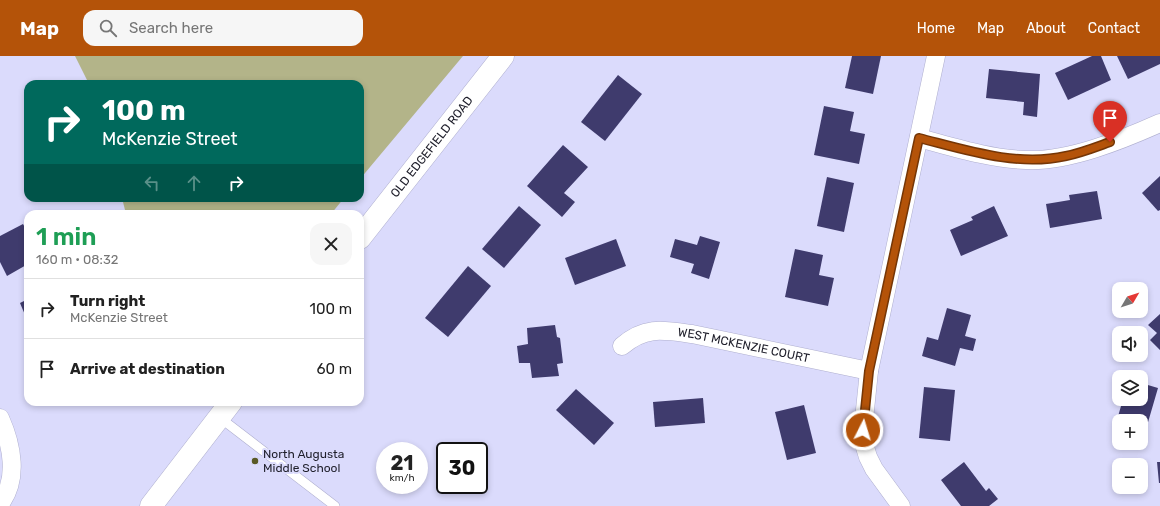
<!DOCTYPE html>
<html lang="en">
<head>
<meta charset="utf-8">
<style>
	body { margin:0; font-family:Rubik,sans-serif; background:#f6f6f6; color:#222; height:100vh; display:flex; flex-direction:column; font-size:15px; white-space:nowrap }
	* { box-sizing:border-box; margin:0 }
	p { font-size:13px; color:#767676 }
	.icon { flex:none; width:22px; height:22px; fill:none; stroke:currentColor; stroke-width:2; stroke-linecap:round; stroke-linejoin:round }
	.map { position:relative; flex:1; overflow:hidden }
	.sheet { position:absolute; left:24px; top:154px; width:340px; height:196px; display:flex; flex-direction:column; background:#fff; border-radius:12px; box-shadow:0 2px 6px #0003 }
	.sheet>* { flex:none }
	.guide { position:absolute; left:24px; top:24px; width:340px; height:122px; border-radius:12px; box-shadow:0 2px 6px #0003; background:#00695c; color:#fff; overflow:hidden }
	.needle { width:26px; rotate:51deg }
	.fabs { position:absolute; left:1112px; top:226px; display:grid; gap:8px }
	.fabs a { display:grid; place-items:center; width:36px; height:36px; border-radius:8px; background:#fff; box-shadow:0 2px 6px #0003; font-size:20px }
	.speed { position:absolute; left:376px; top:386px; display:flex; gap:8px; font-size:20px; font-weight:700; text-align:center }
	.speed>* { display:grid; place-content:center; width:52px; height:52px; border-radius:50%; background:#fff; box-shadow:0 2px 6px #0003; line-height:1 }
	.speed small { font-size:10px; font-weight:400 }
	.speed .limit { border:2px solid #111; border-radius:6px; background:#fff; color:#111 }
	.pin { position:absolute; display:grid; place-items:center; width:34px; height:34px; color:#fff; margin:-41px -17px; border-radius:50% 50% 50% 0; rotate:-45deg; box-shadow:0 0 4px #0007 }
	.pin .icon { rotate:45deg }
	.me { position:absolute; width:44px; margin:-22px; rotate:5deg; stroke-linejoin:round; filter:drop-shadow(0 0 3px #0008) }
	.turn { display:flex; align-items:center; gap:14px; height:84px; padding:0 12px; font-size:18px }
	.turn .icon { width:52px; height:52px; stroke-width:2.5 }
	.turn b { display:block; font-size:28px; line-height:34px }
	.lanes { display:flex; align-items:center; height:38px; padding:0 12px; background:#0003; justify-content:center; gap:20px; direction:ltr }
	.lanes .off { opacity:.35 }
	.round { display:grid; place-items:center; flex:none; width:42px; height:42px; border-radius:12px; background:#f6f6f6 }
	.head { display:flex; align-items:center; justify-content:space-between; height:68px; padding:0 12px }
	h1 { font-size:24px; font-weight:600; line-height:30px; color:#1e9e55 }
	ul { padding:0; list-style:none }
	li { display:flex; align-items:center; gap:12px; height:60px; padding:0 12px; border-top:1px solid #e0e0e0 }
	li div { flex:1 }
	li b { display:block; font-size:15px }
	li em { font-style:normal }
	header { display:flex; align-items:center; gap:24px; box-sizing:border-box; height:56px; padding:0 20px; background:#b45309; color:#fff }
	header strong { font-size:19px }
	nav { display:flex; gap:22px; margin-inline-start:auto; font-size:14px }
	.search { width:280px; height:36px; background:#f6f6f6; display:flex; align-items:center; gap:10px; box-sizing:border-box; padding:0 14px; border-radius:12px; color:#767676; font-size:15px }
	.map>svg:first-child { display:block }
	.green { fill:#b3b489 }
	.building { fill:#3f3b6d }
	.lines { fill:none; stroke-linecap:round; stroke-linejoin:round }
	.service-casing { stroke:#afafcf; stroke-width:10 }
	.minor-casing { stroke:#afafcf; stroke-width:19 }
	.tertiary-casing { stroke:#afafcf; stroke-width:23 }
	.service { stroke:#fff; stroke-width:9 }
	.minor { stroke:#fff; stroke-width:18 }
	.tertiary { stroke:#fff; stroke-width:22 }
	.route-casing { stroke:#753606; stroke-width:10 }
	.route { stroke:#b45309; stroke-width:7 }
	.poi-dot { fill:#595926; stroke:#dbdbfc; stroke-width:1.5 }
	.labels { text-anchor:middle; dominant-baseline:central; stroke-width:4; stroke-linejoin:round; paint-order:stroke }
	.street-label { font-size:12px; fill:#1e1e2a; stroke:#dbdbfc }
	.poi-label { font-size:12px; fill:#1e1e2a; stroke:#dbdbfc; text-anchor:start }
</style>
</head>
<body>
<header>
<strong>Map</strong>
<div class="search"><svg class="icon" aria-label="search" viewBox="0 0 24 24"><circle cx="10" cy="10" r="6"/><path d="M15 15l6 6"/></svg>Search here</div>
<nav><a>Home</a><a>Map</a><a>About</a><a>Contact</a></nav>
</header>
<div class="map">
<svg width="1160" height="450" viewBox="0 0 1160 450">
	<rect width="100%" height="100%" fill="#dbdbfc"/>
	<g class="green">
		<path d="M75 0H463L360 123V28H89Z"/>
		<path d="M122 142H344L331 158H126Z"/>
	</g>
	<g class="building">
		<path d="M852 0H881L873 38 845 32Z"/>
		<path d="M1092 0H1101L1111 24 1068 44 1055 17Z"/>
		<path d="M1117 0H1160V8L1128 23Z"/>
		<path d="M989 13 1040 18 1037 61 1023 59 1024 46 986 42Z"/>
		<path d="M618 19 642 38 605 85 581 66Z"/>
		<path d="M824 50 854 56 850 75 865 78 859 108 814 99Z"/>
		<path d="M563 89 588 111 564 137 575 146 562 161 527 130Z"/>
		<path d="M1160 120V154L1158 155 1142 137Z"/>
		<path d="M827 121 854 127 844 176 817 170Z"/>
		<path d="M1097 135 1102 163 1050 172 1046 148 1070 144 1069 139Z"/>
		<path d="M519 150 541 169 504 212 482 193Z"/>
		<path d="M994 150 1008 180 961 200 950 174 973 164 971 161Z"/>
		<path d="M23 168 28 177V208L7 220 0 206V180Z"/>
		<path d="M700 180 720 186 709 223 691 217 694 208 670 201 675 183 697 189Z"/>
		<path d="M616 183 626 210 575 229 565 202Z"/>
		<path d="M795 193 823 199 819 219 834 222 828 250 785 241Z"/>
		<path d="M468 210 491 230 448 281 425 262Z"/>
		<path d="M28 243V266L20 247Z"/>
		<path d="M947 252 971 259 965 280 976 283 973 295 960 292 955 310 922 300 927 281 938 284Z"/>
		<path d="M1160 258V294L1150 284 1157 277 1148 269Z"/>
		<path d="M555 269 557 281 560 282 563 307 557 308 559 320 532 322 530 307H519L517 290 528 288 527 272Z"/>
		<path d="M1141 327 1158 332 1144 380 1141 379V365H1119V372L1115 371 1123 343H1141Z"/>
		<path d="M924 331 955 334 950 385 919 382Z"/>
		<path d="M576 333 614 367 594 389 556 354Z"/>
		<path d="M703 342 705 367 655 371 653 346Z"/>
		<path d="M804 349 816 397 787 404 775 356Z"/>
		<path d="M964 406 986 435 989 432 998 443 989 450H961L941 424Z"/>
		<path d="M1157 406H1160V427H1159Z"/>
	</g>
	<g class="lines">
		<defs>
			<path id="service" d="M219 361 335 450"/>
			<g id="minor">
				<path d="M919 82C953 91 990 103 1026 104 1068 106 1122 84 1160 67"/>
				<path id="s1" d="M622 290C645 270 663 274 692 278L869 315"/>
				<path d="M0 362C12 389 19 423 0 448"/>
				<path d="M901 450 874 413 868 401 864 388 863 373 869 315 936 0"/>
			</g>
			<g id="tertiary">
				<path id="s2" d="M360 182 503 0"/>
				<path d="M151 450 231 346"/>
			</g>
		</defs>
		<use href="#service" class="service-casing"/>
		<use href="#minor" class="minor-casing"/>
		<use href="#tertiary" class="tertiary-casing"/>
		<use href="#service" class="service"/>
		<use href="#minor" class="minor"/>
		<use href="#tertiary" class="tertiary"/>
	</g>
	<g class="lines">
		<defs>
			<path id="route" d="M863 374 869 315 919 82C966 94 1017 111 1066 100 1081 97 1096 91 1110 86"/>
		</defs>
		<use href="#route" class="route-casing"/>
		<use href="#route" class="route"/>
	</g>
	<circle class="poi-dot" cx="255" cy="405" r="4"/>
	<g class="labels">
		<g class="street-label">
			<text stroke="none"><textPath href="#s2" startOffset="116">OLD EDGEFIELD ROAD</textPath></text>
			<text stroke="none"><textPath href="#s1" startOffset="127">WEST MCKENZIE COURT</textPath></text>
		</g>
		<g class="poi-label">
			<text x="263" y="398">North Augusta<tspan x="263" dy="14">Middle School</tspan></text>
		</g>
	</g>
</svg>
<div class="fabs">
<a><svg class="needle" viewBox="-14 -14 28 28"><path d="M0-13l5 13h-10z" fill="#e53935"/><path d="M0 13l5-13h-10z" fill="#767676"/></svg></a>
<a><svg class="icon" aria-label="sound" viewBox="0 0 24 24"><path d="M4 9h4l5-4v14l-5-4H4zM17 9q2 3 0 6"/></svg></a>
<a><svg class="icon" aria-label="layers" viewBox="0 0 24 24"><path d="M12 4l9 5-9 5-9-5zM3 14l9 5 9-5"/></svg></a>
<a>+</a>
<a>−</a>
</div>
<div class="speed"><div>21<small>km/h</small></div><div class="limit">30</div></div>
<div class="pin" style="left:1110px;top:86px;background:#d93025"><svg class="icon" aria-label="arrive" viewBox="0 0 24 24"><path d="M6 21V4h12l-3 4 3 4H6"/></svg></div>
<svg class="me" style="left:863px;top:374px" viewBox="-20 -20 40 40"><circle r="17" fill="#b45309" stroke="#fff" stroke-width="3"/><path d="M0-11L8 9 0 5-8 9z" fill="#fff"/></svg>
<div class="guide">
<div class="turn"><svg class="icon" aria-label="right" viewBox="0 0 24 24"><path d="M7 20v-9h11M14 6l5 5-5 5"/></svg><div><b>100 m</b>McKenzie Street</div></div>
<div class="lanes"><svg class="icon off" aria-label="left" viewBox="0 0 24 24"><path d="M17 20v-9H6M10 6l-5 5 5 5"/></svg><svg class="icon off" aria-label="ahead" viewBox="0 0 24 24"><path d="M12 20V5M6 11l6-6 6 6"/></svg><svg class="icon" aria-label="right" viewBox="0 0 24 24"><path d="M7 20v-9h11M14 6l5 5-5 5"/></svg></div>
</div>
<section class="sheet">
<div class="head"><div><h1>1 min</h1><p>160 m · 08:32</p></div><a class="round"><svg class="icon" aria-label="close" viewBox="0 0 24 24"><path d="M6 6l12 12M18 6L6 18"/></svg></a></div>
<ul>
<li><svg class="icon" aria-label="right" viewBox="0 0 24 24"><path d="M7 20v-9h11M14 6l5 5-5 5"/></svg><div><b>Turn right</b><p>McKenzie Street</p></div><em>100 m</em></li>
<li><svg class="icon" aria-label="arrive" viewBox="0 0 24 24"><path d="M6 21V4h12l-3 4 3 4H6"/></svg><div><b>Arrive at destination</b></div><em>60 m</em></li>
</ul>
</section>
</div>
</body>
</html>
